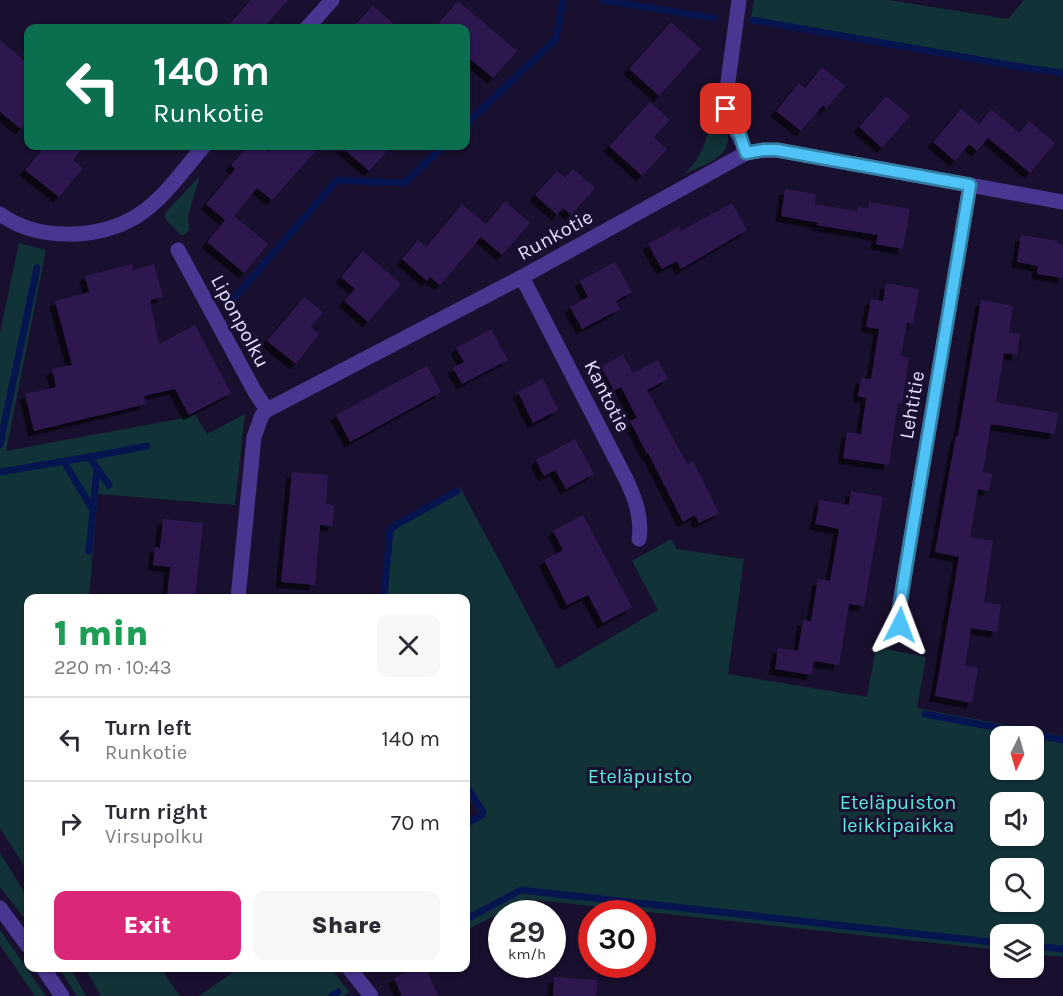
<!DOCTYPE html>
<html lang="en">
<head>
<meta charset="utf-8">
<style>
	body { margin:0; font-family:Karla,sans-serif; background:#f7f7f7; color:#2b2b33; height:100vh; display:flex; flex-direction:column; font-size:22px; white-space:nowrap }
	* { box-sizing:border-box; margin:0 }
	p { font-size:20px; color:#7c7c81 }
	.icon { flex:none; width:33px; height:33px; fill:none; stroke:currentColor; stroke-width:2; stroke-linecap:round; stroke-linejoin:round }
	.map { position:relative; flex:1; overflow:hidden }
	.sheet { position:absolute; left:24px; top:594px; width:446px; height:378px; display:flex; flex-direction:column; background:#fff; border-radius:12px; box-shadow:0 2px 4px #0004 }
	.sheet>* { flex:none }
	.top-card { position:absolute; left:24px; top:24px; width:446px; height:126px; border-radius:12px; box-shadow:0 2px 4px #0004; background:#0b6e4f; color:#fff; overflow:hidden }
	.needle { width:39px; rotate:185deg }
	.tools { position:absolute; left:990px; top:726px; display:grid; gap:12px }
	.tools a { display:grid; place-items:center; width:54px; height:54px; border-radius:12px; background:#fff; box-shadow:0 2px 4px #0004; font-size:30px }
	.speed { position:absolute; left:488px; top:900px; display:flex; gap:12px; font-size:30px; font-weight:700; text-align:center }
	.speed>* { display:grid; place-content:center; width:78px; height:78px; border-radius:50%; background:#fff; box-shadow:0 2px 4px #0004; line-height:1 }
	.speed small { font-size:15px; font-weight:400 }
	.speed .limit { border:9px solid #d22; background:#fff; color:#111 }
	.pin { position:absolute; display:grid; place-items:center; width:51px; height:51px; color:#fff; margin:-26px; border-radius:12px; box-shadow:0 3px 9px #0006 }
	.me { position:absolute; width:66px; margin:-33px; rotate:3deg; stroke-linejoin:round; filter:drop-shadow(0 0 4px #0008) }
	.turn { display:flex; align-items:center; gap:21px; height:126px; padding:0 30px; font-size:27px }
	.turn .icon { width:78px; height:78px; stroke-width:2.5 }
	.turn b { display:block; font-size:42px; line-height:51px }
	.round { display:grid; place-items:center; flex:none; width:63px; height:63px; border-radius:12px; background:#f7f7f7 }
	.overview { display:flex; align-items:center; justify-content:space-between; height:102px; padding:0 30px }
	h1 { font-size:36px; font-weight:800; line-height:45px; color:#1e9e55 }
	.button { display:flex; gap:12px; margin-top:auto; padding:12px 30px }
	.button a { flex:1; height:69px; border-radius:12px; background:#db2777; color:#fff; font-size:24px; font-weight:800; line-height:69px; text-align:center }
	.button a+a { background:#f7f7f7; color:#2b2b33 }
	ul { padding:0; list-style:none }
	li { display:flex; align-items:center; gap:18px; height:84px; padding:0 30px; border-top:2px solid #e1e1e2 }
	li div { flex:1 }
	li b { display:block; font-size:22px }
	li em { font-style:normal }
	.map>svg:first-child { display:block }
	.green { fill:#113338; fill-rule:evenodd }
	.lines { fill:none; stroke-linecap:round; stroke-linejoin:round }
	.stream { stroke:#061550; stroke-width:7 }
	.building { fill:#2e1950; filter:url(#shadow) }
	.minor { stroke:#493691; stroke-width:15 }
	.route-casing { stroke:#337fa1; stroke-width:15 }
	.route { stroke:#4fc3f7; stroke-width:10 }
	.labels { text-anchor:middle; dominant-baseline:central; stroke-width:6; stroke-linejoin:round; paint-order:stroke }
	.street-label { font-size:20px; fill:#e6dcff; stroke:#190f2e }
	.park-label { font-size:20px; fill:#5cebdf; stroke:#190f2e }
</style>
</head>
<body>
<div class="map">
<svg width="1063" height="996" viewBox="0 0 1063 996">
	<defs>
		<filter id="shadow"><feDropShadow dx="-5.5" dy="5.5" stdDeviation="0" flood-color="#0009"/></filter>
	</defs>
	<rect width="100%" height="100%" fill="#190f2e"/>
	<g class="green">
		<path d="M754 0H889L1008 19 1024 0H1063V76L750 23Z"/>
		<path d="M712 113 728 135C730 159 701 166 684 174 702 159 708 136 712 113Z"/>
		<path d="M200 176 188 216 189 230 184 235H181L165 219V213Z"/>
		<path d="M19 243 46 250 6 451 189 417 195 414 207 434 245 414 235 505 98 494 89 598H28V872L0 828V333Z"/>
		<path d="M460 487 557 669 658 610 632 561 671 539 677 549 744 559 728 674 867 697 876 647 926 657 917 708 1063 736V957L1034 954V934H1000V950L526 899 465 931V821L479 813 465 792V598H381L388 528ZM1000 736H1034V770H1000ZM1000 802H1034V836H1000ZM1000 868H1034V902H1000Z"/>
		<path d="M0 853 28 898V923L0 887Z"/>
		<path d="M0 930 46 996H35L0 945Z"/>
		<path d="M59 968H70L86 996H77Z"/>
		<path d="M85 968H160L180 996H101Z"/>
		<path d="M239 968H331L349 992 344 996H199Z"/>
	</g>
	<g class="lines">
		<g class="stream">
			<path d="M603 0 714 18"/>
			<path d="M752 20 1027 68 1063 73"/>
			<path d="M465 125 556 39 563 0"/>
			<path d="M230 303 337 180 404 183 444 146"/>
			<path d="M0 444 37 268"/>
			<path d="M89 457 147 446"/>
			<path d="M64 462 93 510 89 551"/>
			<path d="M0 472 89 457 109 485"/>
			<path d="M93 510 97 468"/>
			<path d="M384 598 390 530 396 525 457 491"/>
			<path d="M925 714 1063 740"/>
			<path d="M465 784 483 812 482 815 465 825"/>
			<path d="M465 920 521 890 1000 943"/>
			<path d="M1034 946 1063 949"/>
			<path d="M332 996 338 992"/>
		</g>
	</g>
	<g class="building">
		<path d="M251 0H288L263 28H226Z"/>
		<path d="M458 1 517 51 493 78 465 55V28H434Z"/>
		<path d="M373 6 398 28H352Z"/>
		<path d="M671 22 701 49 659 96 629 69Z"/>
		<path d="M0 40 28 64V121L21 129 0 112Z"/>
		<path d="M822 67 845 86 826 109 823 105 801 131 776 111 799 83 805 88Z"/>
		<path d="M886 96 910 116 882 148 859 127Z"/>
		<path d="M650 102 670 120 654 137 667 149 642 176 609 146Z"/>
		<path d="M961 109 979 124 991 109 1019 133 1029 121 1055 143 1030 173 988 138 977 151 969 144 955 161 933 142Z"/>
		<path d="M45 146H84L73 160 83 168 59 197 25 170Z"/>
		<path d="M248 146H261L269 152 275 146H320L272 200 257 188 234 216 268 244 244 273 207 242 225 220 206 204 235 169 231 165Z"/>
		<path d="M340 146H392L369 171Z"/>
		<path d="M573 169 595 188 571 215 563 208 557 215 535 195 557 171 565 178Z"/>
		<path d="M785 189 816 194 815 204 857 211 858 207 868 208 869 202 910 209 903 249 876 244 878 235 816 225 820 223 781 216Z"/>
		<path d="M505 201 530 223 502 255 481 237 440 285 430 277 427 281 402 259 418 240 426 247 462 204 486 224Z"/>
		<path d="M732 203 747 230 681 269 677 261 662 269 648 244 679 227 681 231Z"/>
		<path d="M1021 235 1058 241 1057 244 1063 245V278L1037 274 1038 266 1017 262Z"/>
		<path d="M363 251 401 284 368 322 344 301 355 289 341 277Z"/>
		<path d="M615 262 632 292 616 301 620 309 582 329 570 307 588 297 580 281Z"/>
		<path d="M132 264 133 270 154 264 163 297 150 300 159 344 195 325 231 393 189 415 175 389 144 396 146 404 34 431 25 394 56 387 52 369 72 365 55 301 89 292 85 276Z"/>
		<path d="M886 283 919 289 913 324 907 322 901 356 909 358 902 404 898 403 889 465 843 458 847 432 861 434 866 398 858 396 861 378 871 379 879 329 866 327 871 299 883 301Z"/>
		<path d="M304 297 323 312 311 327 319 334 296 364 267 341Z"/>
		<path d="M981 300 1013 306 1009 333 1020 334 1017 355 1004 353 996 402 1058 413 1055 434 991 424 983 472 992 474 989 491 978 489 970 537 993 541 984 602 1001 605 997 632 971 628 965 665 978 668 972 703 935 696 959 557 935 552 956 436H958Z"/>
		<path d="M491 329 508 360 462 384 453 368 464 362 456 348Z"/>
		<path d="M623 355 633 373 658 360 668 379 647 390 687 464 693 461 719 513 699 523 695 515 683 522 648 453 647 454 630 421 637 418 621 387 614 391 601 366Z"/>
		<path d="M427 366 441 392 350 442 336 415Z"/>
		<path d="M543 379 558 410 533 423 518 392Z"/>
		<path d="M575 439 594 474 566 489 555 470 544 476 536 460Z"/>
		<path d="M292 472 328 475 326 504 334 505 333 526 320 525 315 585 281 582Z"/>
		<path d="M851 491 883 497 864 606 849 604 839 665 814 661 812 675 775 669 778 648 798 651 803 620 811 621 818 579 830 581 839 529 815 524 820 500 849 505Z"/>
		<path d="M583 515 632 607 603 623 588 595 567 605 544 560 563 550 553 531Z"/>
		<path d="M163 519 203 523 195 598H167L170 567 153 565 155 547 160 548Z"/>
		<path d="M417 968H426L438 996H402L394 978Z"/>
		<path d="M554 977 597 980 596 996H553Z"/>
	</g>
	<g class="lines">
		<g class="minor">
			<path d="M739 0 726 96C725 121 739 130 746 153"/>
			<path d="M307 28 332 0"/>
			<path d="M0 214C37 241 98 240 137 216 164 199 184 169 204 146"/>
			<path d="M178 250 255 392 267 410"/>
			<path d="M522 277 627 481C636 501 642 518 639 539"/>
			<path d="M238 598 254 437 262 415 267 410 522 277 746 153 764 150H777L1063 202"/>
			<path d="M904 631 898 618 899 608 970 185"/>
			<path d="M0 908 28 946"/>
			<path d="M43 968 62 996"/>
			<path d="M349 968 371 996"/>
		</g>
	</g>
	<g class="lines">
		<defs>
			<path id="route" d="M726 109 731 123 740 135 746 153 764 150H777L970 185 907 561 898 618 900 625"/>
		</defs>
		<use href="#route" class="route-casing"/>
		<use href="#route" class="route"/>
	</g>
	<g class="labels">
		<g class="street-label">
			<text transform="translate(555 235) rotate(-29)">Runkotie</text>
			<text transform="translate(240 321) rotate(62)">Liponpolku</text>
			<text transform="translate(607 396) rotate(63)">Kantotie</text>
			<text transform="translate(912 405) rotate(-80)">Lehtitie</text>
		</g>
		<g class="park-label">
			<text x="640" y="776">Eteläpuisto</text>
			<text x="898" y="802">Eteläpuiston<tspan x="898" dy="23">leikkipaikka</tspan></text>
		</g>
	</g>
</svg>
<div class="tools">
<a><svg class="needle" viewBox="-14 -14 28 28"><path d="M0-13l5 13h-10z" fill="#e53935"/><path d="M0 13l5-13h-10z" fill="#7c7c81"/></svg></a>
<a><svg class="icon" aria-label="sound" viewBox="0 0 24 24"><path d="M4 9h4l5-4v14l-5-4H4zM17 9q2 3 0 6"/></svg></a>
<a><svg class="icon" aria-label="search" viewBox="0 0 24 24"><circle cx="10" cy="10" r="6"/><path d="M15 15l6 6"/></svg></a>
<a><svg class="icon" aria-label="layers" viewBox="0 0 24 24"><path d="M12 4l9 5-9 5-9-5zM3 14l9 5 9-5"/></svg></a>
</div>
<div class="speed"><div>29<small>km/h</small></div><div class="limit">30</div></div>
<div class="pin" style="left:726px;top:109px;background:#d93025"><svg class="icon" aria-label="arrive" viewBox="0 0 24 24"><path d="M6 21V4h12l-3 4 3 4H6"/></svg></div>
<svg class="me" style="left:900px;top:625px" viewBox="-20 -20 40 40"><path d="M0-17L14 15 0 8-14 15z" fill="#4fc3f7" stroke="#fff" stroke-width="4"/></svg>
<div class="top-card">
<div class="turn"><svg class="icon" aria-label="left" viewBox="0 0 24 24"><path d="M17 20v-9H6M10 6l-5 5 5 5"/></svg><div><b>140 m</b>Runkotie</div></div>
</div>
<section class="sheet">
<div class="overview"><div><h1>1 min</h1><p>220 m · 10:43</p></div><a class="round"><svg class="icon" aria-label="close" viewBox="0 0 24 24"><path d="M6 6l12 12M18 6L6 18"/></svg></a></div>
<ul>
<li><svg class="icon" aria-label="left" viewBox="0 0 24 24"><path d="M17 20v-9H6M10 6l-5 5 5 5"/></svg><div><b>Turn left</b><p>Runkotie</p></div><em>140 m</em></li>
<li><svg class="icon" aria-label="right" viewBox="0 0 24 24"><path d="M7 20v-9h11M14 6l5 5-5 5"/></svg><div><b>Turn right</b><p>Virsupolku</p></div><em>70 m</em></li>
</ul>
<div class="button"><a>Exit</a><a>Share</a></div>
</section>
</div>
</body>
</html>
